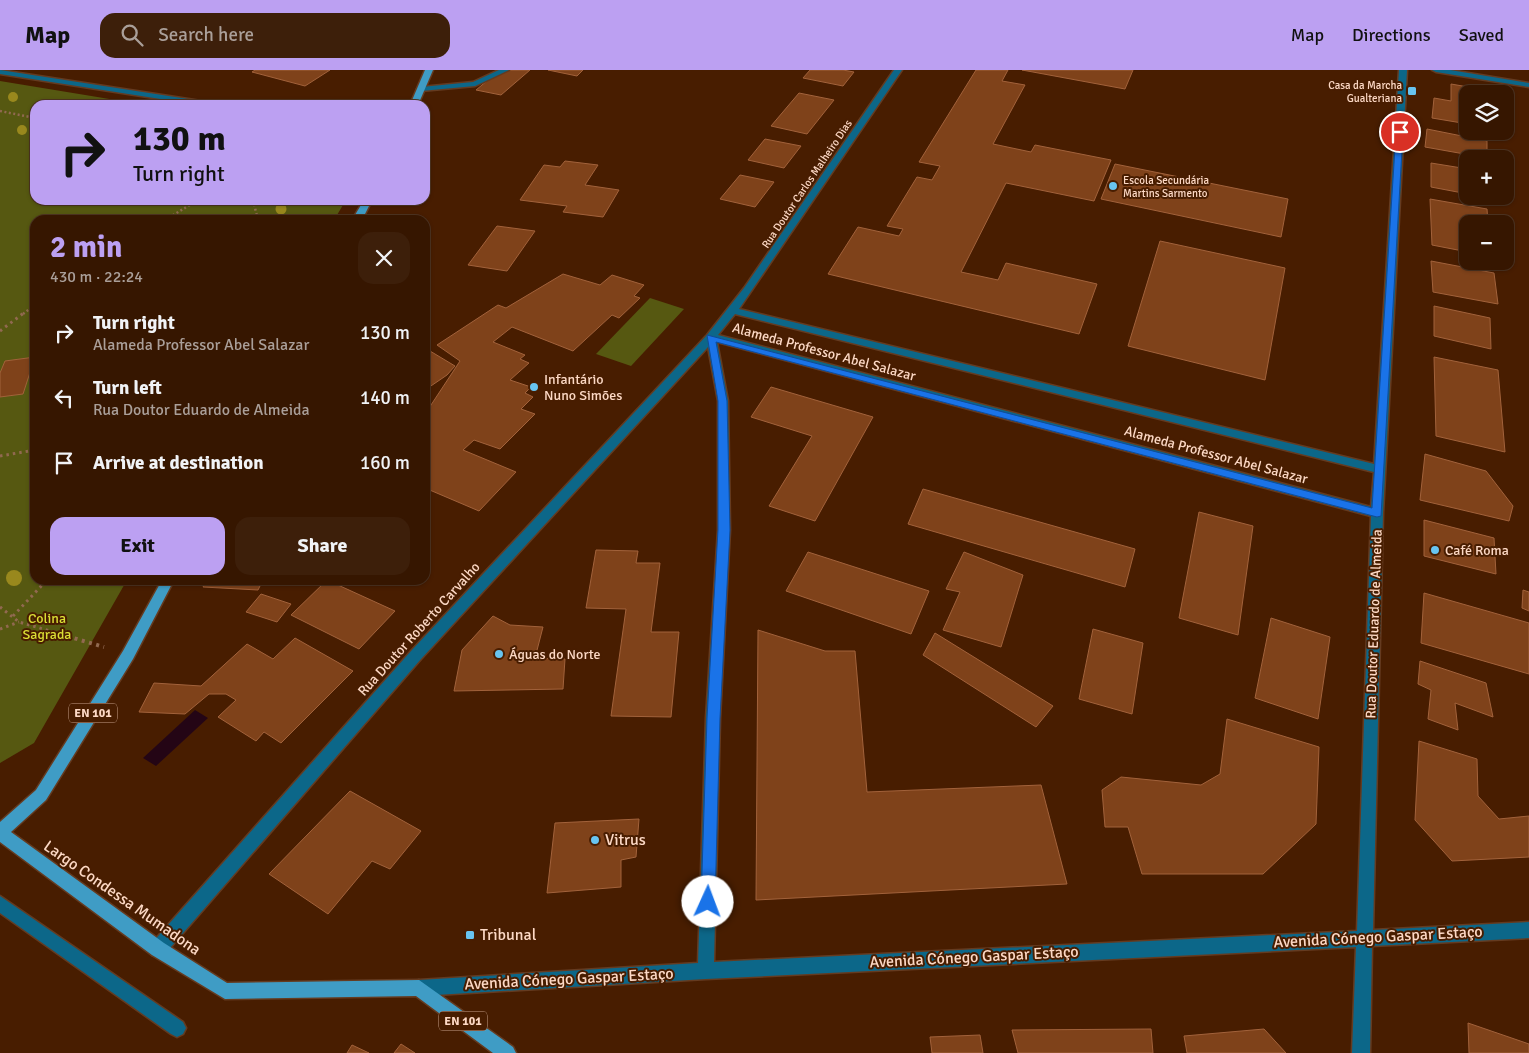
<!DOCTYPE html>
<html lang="en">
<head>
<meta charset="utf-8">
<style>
	body { margin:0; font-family:Signika,sans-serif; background:#3d1f0a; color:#f1f3f6; height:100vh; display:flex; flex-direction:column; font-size:19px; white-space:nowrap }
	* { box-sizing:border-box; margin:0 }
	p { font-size:16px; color:#aa9f99 }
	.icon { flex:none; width:28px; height:28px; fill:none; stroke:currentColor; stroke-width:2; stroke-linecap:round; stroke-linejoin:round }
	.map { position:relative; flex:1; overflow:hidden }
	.details { position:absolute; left:30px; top:145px; width:400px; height:370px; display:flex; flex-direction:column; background:#361600; border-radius:15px; box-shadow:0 1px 4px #0004,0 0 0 1px #503522 }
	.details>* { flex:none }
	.banner { position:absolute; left:30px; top:30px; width:400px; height:105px; border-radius:15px; box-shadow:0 1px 4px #0004,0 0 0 1px #503522; background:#bca0f2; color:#111; overflow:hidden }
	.tools { position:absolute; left:1459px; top:15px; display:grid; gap:10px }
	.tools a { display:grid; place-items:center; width:55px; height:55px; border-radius:10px; background:#361600; box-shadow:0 1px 4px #0004,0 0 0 1px #503522; font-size:25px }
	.pin { position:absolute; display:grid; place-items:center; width:42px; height:42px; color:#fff; margin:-21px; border:2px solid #fff; border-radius:50%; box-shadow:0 1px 5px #0007 }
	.me { position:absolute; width:55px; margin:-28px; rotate:2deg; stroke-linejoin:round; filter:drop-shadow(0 0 4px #0008) }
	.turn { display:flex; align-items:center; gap:18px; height:105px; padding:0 20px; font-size:22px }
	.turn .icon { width:65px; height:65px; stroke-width:2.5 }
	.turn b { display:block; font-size:35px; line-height:42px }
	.round { display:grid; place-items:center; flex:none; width:52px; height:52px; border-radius:15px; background:#3d1f0a }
	.summary { display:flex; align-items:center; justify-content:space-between; height:85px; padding:0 20px }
	h1 { font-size:30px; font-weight:700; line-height:38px; color:#bca0f2 }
	.primary-button { display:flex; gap:10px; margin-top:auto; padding:10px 20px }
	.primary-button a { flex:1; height:58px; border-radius:15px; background:#bca0f2; color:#111; font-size:20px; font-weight:700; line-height:58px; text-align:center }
	.primary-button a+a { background:#3d1f0a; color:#f1f3f6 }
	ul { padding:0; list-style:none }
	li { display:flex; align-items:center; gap:15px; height:65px; padding:0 20px }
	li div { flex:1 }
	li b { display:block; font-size:19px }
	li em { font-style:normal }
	header { display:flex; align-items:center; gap:30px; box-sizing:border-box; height:70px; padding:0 25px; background:#bca0f2; color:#111 }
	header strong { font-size:24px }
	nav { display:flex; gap:28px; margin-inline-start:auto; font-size:18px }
	.search { width:350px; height:45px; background:#3d1f0a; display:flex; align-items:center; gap:12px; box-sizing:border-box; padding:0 18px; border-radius:15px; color:#aa9f99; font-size:19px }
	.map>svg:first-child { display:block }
	.green { fill:#565811 }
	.water { fill:#240515 }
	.building { fill:#7f421a; stroke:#a2623b }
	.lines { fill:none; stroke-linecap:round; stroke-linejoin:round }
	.minor-casing { stroke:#653b20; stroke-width:3 }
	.major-casing { stroke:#653b20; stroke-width:3 }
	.path-far2 { stroke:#916950; stroke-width:2.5; stroke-dasharray:2 2.5; stroke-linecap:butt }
	.path-far1 { stroke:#916950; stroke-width:3; stroke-dasharray:2.5 4; stroke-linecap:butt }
	.path { stroke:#916950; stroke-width:4; stroke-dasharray:3 4.5; stroke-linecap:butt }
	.minor { fill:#0c6789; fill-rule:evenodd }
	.major { fill:#3f9cc5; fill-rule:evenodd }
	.tree { fill:#99881d }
	.route { fill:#1a73e8; stroke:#114b97 }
	.poi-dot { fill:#68c4f0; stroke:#481d00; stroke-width:2 }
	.labels { text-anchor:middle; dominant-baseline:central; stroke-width:4; stroke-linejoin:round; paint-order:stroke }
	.far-poi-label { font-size:11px; fill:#fdd9c5; stroke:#481d00; text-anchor:end }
	.far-street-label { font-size:11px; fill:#fdd9c5; stroke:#481d00 }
	.shield { fill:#481d00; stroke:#c7a18a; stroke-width:1 }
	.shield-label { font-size:12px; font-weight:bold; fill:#fdd9c5 }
	.street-label { font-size:14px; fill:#fdd9c5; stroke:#481d00 }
	.poi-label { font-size:14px; fill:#fdd9c5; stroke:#481d00; text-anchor:start }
	.park-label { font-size:14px; fill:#dbdf35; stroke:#481d00 }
	.near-poi-label { font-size:16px; fill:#fdd9c5; stroke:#481d00; text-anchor:start }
	.near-street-label { font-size:16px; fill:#fdd9c5; stroke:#481d00 }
</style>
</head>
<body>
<header>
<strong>Map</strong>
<div class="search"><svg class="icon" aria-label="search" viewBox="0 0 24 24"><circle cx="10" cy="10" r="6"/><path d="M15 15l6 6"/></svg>Search here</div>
<nav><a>Map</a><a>Directions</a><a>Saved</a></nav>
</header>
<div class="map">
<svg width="1529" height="983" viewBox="0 0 1529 983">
	<rect width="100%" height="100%" fill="#481d00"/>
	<g class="green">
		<path d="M0 11 146 35H35V130H346L334 150H35V510H127L34 673 0 693Z"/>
		<path d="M650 228 684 239 631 296 596 284Z"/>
	</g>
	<path class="water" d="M195 640 208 648 156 696 143 688Z"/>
	<g class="building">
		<path d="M255 0H330L305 16 252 2Z"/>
		<path d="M500 0H530L501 25 476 20Z"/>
		<path d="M548 0H583L577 6Z"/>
		<path d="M810 0H843L854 2 843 16 803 8Z"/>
		<path d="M976 0H1008L1002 11 1025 15 993 74 1031 82 1035 75 1111 90 1094 131 1006 113 961 202 998 210 1006 193 1097 214 1079 264 828 204 858 157 899 166 903 159 887 156 917 107 932 110 940 96 919 92Z"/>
		<path d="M1022 0H1133L1125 19Z"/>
		<path d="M1451 14 1503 23V24H1468V54L1432 48 1434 28 1451 31Z"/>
		<path d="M799 23 834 30 807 64 771 56Z"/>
		<path d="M1427 59 1487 71V88L1425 77Z"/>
		<path d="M765 69 801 76 784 98 748 90Z"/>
		<path d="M565 91 598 95 585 115 619 120 603 147 563 142 567 136 520 130 544 95 560 97Z"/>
		<path d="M1431 93 1468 99V124L1431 117Z"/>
		<path d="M1115 94 1288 129 1281 167 1101 129Z"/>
		<path d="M740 105 774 112 755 137 720 129Z"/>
		<path d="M1430 129 1487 139 1488 154H1468V182L1432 175Z"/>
		<path d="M497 156 535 161 507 201 468 195Z"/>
		<path d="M1160 171 1285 198 1265 310 1128 276Z"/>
		<path d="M1431 191 1494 203 1498 234 1433 222Z"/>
		<path d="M563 204 600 215 612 205 644 215 634 226 640 228 619 248 612 245 573 281 512 257 493 272 525 285 520 289 529 293 510 310 531 317 525 323 533 327 521 339 535 344 500 379 474 370 463 380 516 402 479 441 425 418V336L429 338 460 291 437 275 498 235 506 238Z"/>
		<path d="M1434 236 1490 248 1491 279 1434 266Z"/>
		<path d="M425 278 455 296 447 305 425 320Z"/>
		<path d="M35 287 23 324 0 327V303L5 291Z"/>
		<path d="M1434 287 1498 300 1505 382 1436 366Z"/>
		<path d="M771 317 873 347 815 451 769 436 812 366 751 347Z"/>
		<path d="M1425 384 1486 401 1513 436 1509 451 1420 430Z"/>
		<path d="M923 419 1135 479 1125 517 908 454Z"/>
		<path d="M1199 442 1253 456 1238 565 1179 548Z"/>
		<path d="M1424 450 1494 468 1496 504 1424 486Z"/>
		<path d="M596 480 638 481 636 493H660L651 562H679L671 647 611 646 626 539 586 538Z"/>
		<path d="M808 482 929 521 911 564 786 521Z"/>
		<path d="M964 482 1023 505 1001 577 943 560 960 522 946 519Z"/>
		<path d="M207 510H263L258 520 203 517Z"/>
		<path d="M327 510 395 541 359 579 291 545Z"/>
		<path d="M1523 520 1529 522V541L1522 538Z"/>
		<path d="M1424 523 1529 553V604L1421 573Z"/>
		<path d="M261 524 291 534 277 552 246 542Z"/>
		<path d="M493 546 510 555 543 557 535 588 565 589 563 619 454 621 462 580Z"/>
		<path d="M1271 548 1330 567 1318 649 1255 628Z"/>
		<path d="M1093 559 1143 573 1132 644 1079 629Z"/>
		<path d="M758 560 825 581H855L867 722 1041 715 1067 814 756 830Z"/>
		<path d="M935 563 1053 636 1036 657 923 585Z"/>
		<path d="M295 568 353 601 281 673 264 662 256 671 218 647 236 630 226 624H209L185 644 139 642 154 613 201 616 247 574 273 589Z"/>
		<path d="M1420 591 1486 613 1493 647 1455 633 1458 660 1428 649 1431 620 1418 614Z"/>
		<path d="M1227 649 1319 677 1316 754 1263 804H1142L1128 757H1105L1102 720 1121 707 1201 715 1220 704Z"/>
		<path d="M1419 671 1477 689 1478 726 1499 749 1529 746V787L1452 791 1415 750Z"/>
		<path d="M350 721 421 761 390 799 372 791 328 844 269 804Z"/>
		<path d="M639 749 636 787 621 790V817L547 823 555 753Z"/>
		<path d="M1468 953 1529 974V983H1469Z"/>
		<path d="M1151 959 1153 983H1018L1012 960Z"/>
		<path d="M1264 959 1286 983H1187L1184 966Z"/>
		<path d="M980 965 983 983H932L930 967Z"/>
		<path d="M401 974 415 983H394Z"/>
		<path d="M352 975 369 983H347Z"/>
	</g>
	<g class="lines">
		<defs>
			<g id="minor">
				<path d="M0 0 214 33 218 35H199L0 4Z"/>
				<path d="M499 0H509L475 16 421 21 417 19 421 17 473 12Z"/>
				<path d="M894 0H902L739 239 1374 394 1399 0H1407L1383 443 1373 860 1529 852V868L1372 876 1370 983H1352L1356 877 706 909 419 926 413 924 411 918 413 912 419 910 698 893 706 648 718 460V331L708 277 421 589 164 885 158 887 152 885 150 879 152 873 411 581 707 265 744 218ZM735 244 1374 402 1371 437 718 265ZM717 272 1371 446 1357 861 714 892 720 648 730 460 728 331Z"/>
				<path d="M1432 0H1450L1529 13V17L1436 2Z"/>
				<path d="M0 826 183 952 186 958 183 964 177 967 171 964 0 843Z"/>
			</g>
			<g id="major">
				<path d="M425 0H433L418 35H410Z"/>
				<path d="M364 130H372L362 150H352Z"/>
				<path d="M162 510H174L133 589 46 730 11 762 164 873 227 913 419 910 513 977 516 983H493L416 926 225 929 152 885 0 772V752L36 720 123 581Z"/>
			</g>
		</defs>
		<use href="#minor" class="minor-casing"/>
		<use href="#major" class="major-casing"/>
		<g class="path-far2">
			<path d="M0 41 35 48"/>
			<path d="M253 130 258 150"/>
			<path d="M165 150 198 130"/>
			<path d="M23 244 35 235"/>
		</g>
		<g class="path-far1">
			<path d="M0 261 25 242"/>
			<path d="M0 386 35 380"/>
			<path d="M0 537 19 552 57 563"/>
			<path d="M13 546 47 510"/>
			<path d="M0 559 19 552"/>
		</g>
		<path class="path" d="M53 562 104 577"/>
		<use href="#minor" class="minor"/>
		<use href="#major" class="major"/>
	</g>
	<g class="tree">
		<circle cx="13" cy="27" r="5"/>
		<circle cx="22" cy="60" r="5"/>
		<circle cx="281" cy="139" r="5.5"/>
		<circle cx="14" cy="508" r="8"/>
	</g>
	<path class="route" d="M1400 59 1403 62 1381 446 1377 447 716 272 727 331 730 460 720 648 715 832 713 837 708 839 703 837 701 832 707 648 718 460V331L707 265 1372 438 1396 62Z"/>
	<g class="poi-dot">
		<rect x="1407" y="16" width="10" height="10" rx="2.5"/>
		<circle cx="1113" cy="116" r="5"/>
		<circle cx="534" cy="317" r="5"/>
		<circle cx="1435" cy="480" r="5"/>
		<circle cx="499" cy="584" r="5"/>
		<circle cx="595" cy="770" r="5"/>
		<rect x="465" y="860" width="10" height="10" rx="2.5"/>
	</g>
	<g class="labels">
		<g class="far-poi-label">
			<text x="1402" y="15">Casa da Marcha<tspan x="1402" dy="13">Gualteriana</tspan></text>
			<text x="1123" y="110" text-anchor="start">Escola Secundária<tspan x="1123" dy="13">Martins Sarmento</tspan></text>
		</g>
		<g class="far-street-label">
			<text transform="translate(807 114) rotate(-56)">Rua Doutor Carlos Malheiro Dias</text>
		</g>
		<g class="shield">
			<rect x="69" y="633.5" width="48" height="19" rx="4"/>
			<rect x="439" y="941.5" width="48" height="19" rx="4"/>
		</g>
		<g class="shield-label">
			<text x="93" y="643">EN 101</text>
			<text x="463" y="951">EN 101</text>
		</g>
		<g class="street-label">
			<text transform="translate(824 282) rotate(15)">Alameda Professor Abel Salazar</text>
			<text transform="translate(1216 385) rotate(15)">Alameda Professor Abel Salazar</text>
			<text transform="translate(1374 554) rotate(-88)">Rua Doutor Eduardo de Almeida</text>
			<text transform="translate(419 559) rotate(-48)">Rua Doutor Roberto Carvalho</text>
		</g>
		<g class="poi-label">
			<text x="544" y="309">Infantário<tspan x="544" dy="16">Nuno Simões</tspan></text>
			<text x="1445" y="480">Café Roma</text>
			<text x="509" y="584">Águas do Norte</text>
		</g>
		<g class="park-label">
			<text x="47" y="548">Colina<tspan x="47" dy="16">Sagrada</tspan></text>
		</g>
		<g class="near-poi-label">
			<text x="605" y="770">Vitrus</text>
			<text x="480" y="865">Tribunal</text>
		</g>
		<g class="near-street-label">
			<text transform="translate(122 828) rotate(35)">Largo Condessa Mumadona</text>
			<text transform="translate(1378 867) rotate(-3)">Avenida Cónego Gaspar Estaço</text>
			<text transform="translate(974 887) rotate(-3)">Avenida Cónego Gaspar Estaço</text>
			<text transform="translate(569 909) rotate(-3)">Avenida Cónego Gaspar Estaço</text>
		</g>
	</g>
</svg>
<div class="tools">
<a><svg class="icon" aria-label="layers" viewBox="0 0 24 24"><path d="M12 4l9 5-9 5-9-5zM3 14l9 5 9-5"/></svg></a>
<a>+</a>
<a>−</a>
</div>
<div class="pin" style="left:1400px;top:62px;background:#d93025"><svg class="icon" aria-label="arrive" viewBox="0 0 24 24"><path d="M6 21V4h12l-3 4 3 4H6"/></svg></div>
<svg class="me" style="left:708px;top:832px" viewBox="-20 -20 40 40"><circle r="19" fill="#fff"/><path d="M0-13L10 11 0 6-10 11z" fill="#1a73e8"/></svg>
<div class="banner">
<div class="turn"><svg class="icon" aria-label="right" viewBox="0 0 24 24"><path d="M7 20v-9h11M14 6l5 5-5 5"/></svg><div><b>130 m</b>Turn right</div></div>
</div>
<section class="details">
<div class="summary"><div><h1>2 min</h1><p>430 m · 22:24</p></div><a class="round"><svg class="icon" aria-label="close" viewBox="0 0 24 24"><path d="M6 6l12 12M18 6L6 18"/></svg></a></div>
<ul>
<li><svg class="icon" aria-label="right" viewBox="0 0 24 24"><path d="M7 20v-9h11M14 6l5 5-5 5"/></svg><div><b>Turn right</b><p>Alameda Professor Abel Salazar</p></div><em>130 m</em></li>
<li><svg class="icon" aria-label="left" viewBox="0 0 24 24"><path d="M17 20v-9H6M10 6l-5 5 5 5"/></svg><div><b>Turn left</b><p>Rua Doutor Eduardo de Almeida</p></div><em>140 m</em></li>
<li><svg class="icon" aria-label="arrive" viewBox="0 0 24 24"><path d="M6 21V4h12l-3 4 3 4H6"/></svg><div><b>Arrive at destination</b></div><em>160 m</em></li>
</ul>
<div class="primary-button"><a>Exit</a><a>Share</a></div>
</section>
</div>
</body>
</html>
